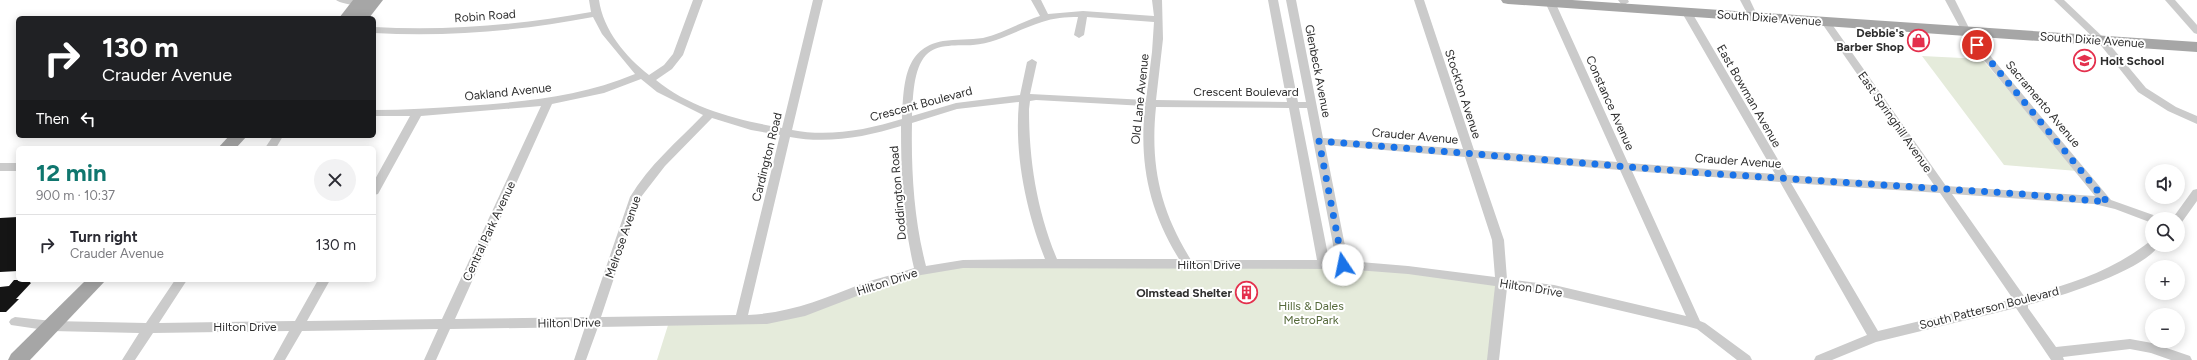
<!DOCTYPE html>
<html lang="en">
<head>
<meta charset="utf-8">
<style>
	body { margin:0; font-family:Figtree,sans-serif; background:#f2f2f3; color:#2b2b33; height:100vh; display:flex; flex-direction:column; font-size:15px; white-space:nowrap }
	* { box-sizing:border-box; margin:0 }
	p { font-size:13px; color:#7c7c81 }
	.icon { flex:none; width:22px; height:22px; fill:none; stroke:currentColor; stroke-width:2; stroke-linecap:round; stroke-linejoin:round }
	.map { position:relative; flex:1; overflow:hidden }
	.side { position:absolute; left:16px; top:146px; width:360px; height:136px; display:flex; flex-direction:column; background:#fff; border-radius:6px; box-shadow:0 2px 10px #0003 }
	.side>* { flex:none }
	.guide { position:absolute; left:16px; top:16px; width:360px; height:122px; border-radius:6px; box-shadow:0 2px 10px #0003; background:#202124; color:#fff; overflow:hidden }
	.controls { position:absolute; left:2145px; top:164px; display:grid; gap:8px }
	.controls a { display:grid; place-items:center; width:40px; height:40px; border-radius:50%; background:#fff; box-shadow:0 2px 10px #0003; font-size:20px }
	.pin { position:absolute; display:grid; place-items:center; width:34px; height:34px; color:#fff; margin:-17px; border:2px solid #fff; border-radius:50%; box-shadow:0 1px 4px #0007 }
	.me { position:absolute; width:44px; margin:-22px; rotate:349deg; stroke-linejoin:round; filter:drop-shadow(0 0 3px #0008) }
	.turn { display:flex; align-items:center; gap:14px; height:84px; padding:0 20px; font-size:18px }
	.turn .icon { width:52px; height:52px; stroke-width:2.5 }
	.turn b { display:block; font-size:28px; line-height:34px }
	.then { display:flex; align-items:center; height:38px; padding:0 20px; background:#0003; gap:8px; font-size:15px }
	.round { display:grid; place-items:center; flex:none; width:42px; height:42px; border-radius:21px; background:#f2f2f3 }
	.overview { display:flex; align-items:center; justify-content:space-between; height:68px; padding:0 20px }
	h1 { font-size:24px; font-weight:700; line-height:30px; color:#0f766e }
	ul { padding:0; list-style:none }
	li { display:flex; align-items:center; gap:12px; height:60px; padding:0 20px; border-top:1px solid #e1e1e2 }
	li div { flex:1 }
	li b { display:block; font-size:15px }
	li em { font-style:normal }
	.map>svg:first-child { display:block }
	.green { fill:#e5ebdb }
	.building { fill:#151515 }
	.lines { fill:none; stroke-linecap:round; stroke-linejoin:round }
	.street { fill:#cbcbcb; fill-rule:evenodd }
	.primary { fill:#a6a6a6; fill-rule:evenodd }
	.route { stroke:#1a73e8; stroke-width:7; stroke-dasharray:0 12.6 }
	.labels { text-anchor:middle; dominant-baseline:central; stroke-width:4; stroke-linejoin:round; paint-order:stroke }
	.street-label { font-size:12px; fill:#2e2e2e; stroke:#fff }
	.poi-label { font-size:12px; font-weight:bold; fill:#2e2e2e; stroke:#fff; text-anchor:end }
	.park-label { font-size:12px; fill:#55693b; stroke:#fff }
</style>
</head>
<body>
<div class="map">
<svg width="2197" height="360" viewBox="0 0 2197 360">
	<rect width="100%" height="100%" fill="#fff"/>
	<g class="green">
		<path d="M1922 56 1982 59 2077 171 2004 165Z"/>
		<path d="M1343 265 1501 283 1493 360H657L669 322 767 319 941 267Z"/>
	</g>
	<g class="building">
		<path d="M18 217V271L0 272V218Z"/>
		<path d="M14 280H32L30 283H31L16 299H19L6 312H0V287L9 286Z"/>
		<path d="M1247 286 1257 294 1248 301 1238 292Z"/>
	</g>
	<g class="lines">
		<g class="street">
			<path d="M336 0H370L372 2C366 7 342 5 336 0Z"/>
			<path d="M589 0H599C603 30 626 57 649 75L664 65 673 54 693 0H703L683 55 672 69 656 80C691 109 738 120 782 128L813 0H823L792 130C828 137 867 130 902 119 904 86 903 48 943 41 956 39 970 40 983 38 1003 33 1021 22 1040 16L1031 0H1041L1048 14 1083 11 1154 16 1152 0H1162L1163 39 1156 100 1287 102 1268 0H1278L1298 102H1306L1286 0H1296L1323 138 1463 149 1414 0H1424L1474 150 1617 162 1546 4 1551 1 1556 4 1628 163 1775 174 1681 11 1686 8 1691 11 1787 175 1934 185 1821 22 1826 19 1829 20 1946 186 2095 196 1965 37 1945 0H1955L1972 34 2111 200 2156 216 2158 219H2152V223L2115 209 2094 204 1952 194 2024 296C2069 285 2112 271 2149 242L2152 241V245H2159C2144 271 2058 297 2028 305V308L2056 347 2130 339 2152 343 2190 356 2192 360H2171L2151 353 2130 349 2063 357 2064 360H2051L2016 308 1876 342 1832 360H1814L1816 356 1867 335 1780 182 1632 171 1700 321 1705 323 1750 356 1752 360H1737L1697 329 1686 326 1554 295 1507 288 1499 360H1487L1495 286 1408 274 1343 269 963 268 921 275 870 291 805 316 767 324 598 327 586 360H574L585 327 450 329 436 360H424L438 329 302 331 285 360H273L289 331 153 333 135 360H122L139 333 52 331 11 325 9 322 11 319 15 317 52 321 146 323 175 280H187L159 323 295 321 318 280H330L307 321 442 319 541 106 421 116 378 194 374 195V181L410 116H374V110C405 110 435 108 465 106 523 102 580 97 635 74L602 34 593 17C520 31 448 37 374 33V27C447 31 519 25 591 12ZM1078 17 1074 35 1079 38 1084 35 1087 17 1154 22 1152 52 1146 100 1030 94 1037 62 1032 59 1027 62 1020 95 956 103 912 116C913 98 913 69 926 55 937 43 959 46 973 45 998 43 1019 29 1042 22 1053 18 1066 17 1078 17ZM641 79 657 92 703 115C677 142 649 165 630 197L589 317 455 319 552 104 604 93ZM1036 100 1145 106C1139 164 1149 210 1179 259H1057C1037 211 1029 161 1029 109L1030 101ZM1019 102C1014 154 1026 211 1045 259L963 260 926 266C914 220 911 171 912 123L957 109ZM1156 107 1289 108 1317 260H1191C1160 210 1150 165 1156 107ZM1299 108H1307L1336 260H1329ZM712 118 751 130 780 135 736 315 601 317 641 197 665 166ZM901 126C901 174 903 222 914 268 897 274 878 278 861 284 823 299 790 313 748 315L790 137C827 144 866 137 901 126ZM1325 145 1465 157 1492 240 1495 277 1408 266 1348 261ZM1476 158 1620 170 1686 316 1554 285 1507 279 1504 240ZM1791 183 1940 193 2013 299 1878 331Z"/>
			<path d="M1618 0H1628L1629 2 1624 5 1621 4Z"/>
			<path d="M1740 0H1750L1758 17 1756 19H1750Z"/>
			<path d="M2054 0H2064L2105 39 2146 88 2176 107 2197 116V124L2168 111 2138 92 2099 43Z"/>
			<path d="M2165 0H2175L2197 25V34L2194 33Z"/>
			<path d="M273 136H283L276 148H265Z"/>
			<rect x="0" y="163" width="18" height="8"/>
			<path d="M2197 189V201L2182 222 2178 223V219H2172L2193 190Z"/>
		</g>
		<g class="primary">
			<path d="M353 0H383L369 18H339Z"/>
			<path d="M1501 0H1572L2197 42V52L1508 4 1503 3Z"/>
			<path d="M229 136H247L236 148H218Z"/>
			<path d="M86 280H106L30 360H8L11 354Z"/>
		</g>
	</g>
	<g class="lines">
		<path class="route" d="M1343 265 1319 141 1702 173 2022 194 2107 202 1977 45"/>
	</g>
	<defs>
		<symbol id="shop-ring" viewBox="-11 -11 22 22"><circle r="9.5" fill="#fff" stroke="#e4304d" stroke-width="1.5"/><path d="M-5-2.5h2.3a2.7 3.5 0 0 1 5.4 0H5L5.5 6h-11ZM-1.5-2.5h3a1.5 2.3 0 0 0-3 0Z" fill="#e4304d"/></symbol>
		<symbol id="school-ring" viewBox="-11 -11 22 22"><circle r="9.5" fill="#fff" stroke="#e4304d" stroke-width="1.5"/><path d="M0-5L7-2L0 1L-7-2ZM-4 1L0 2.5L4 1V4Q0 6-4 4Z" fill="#e4304d"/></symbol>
		<symbol id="building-ring" viewBox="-11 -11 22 22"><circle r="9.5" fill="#fff" stroke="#e4304d" stroke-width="1.5"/><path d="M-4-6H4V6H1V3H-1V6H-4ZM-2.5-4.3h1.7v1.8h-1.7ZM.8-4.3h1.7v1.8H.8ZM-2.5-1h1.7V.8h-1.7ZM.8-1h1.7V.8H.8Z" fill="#e4304d"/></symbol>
	</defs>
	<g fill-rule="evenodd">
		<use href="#shop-ring" x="1906" y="28" width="25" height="25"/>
		<use href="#school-ring" x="2072" y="48" width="25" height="25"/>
		<use href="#building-ring" x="1234" y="280" width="25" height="25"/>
	</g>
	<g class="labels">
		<g class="street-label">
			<text transform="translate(485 16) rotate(-4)">Robin Road</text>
			<text transform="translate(1769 18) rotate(4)">South Dixie Avenue</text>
			<text transform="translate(2092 40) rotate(4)">South Dixie Avenue</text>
			<text transform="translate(1318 71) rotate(79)">Glenbeck Avenue</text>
			<text transform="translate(508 92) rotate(-6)">Oakland Avenue</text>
			<text x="1246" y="92">Crescent Boulevard</text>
			<text transform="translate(1463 94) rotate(72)">Stockton Avenue</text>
			<text transform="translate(1749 96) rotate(60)">East Bowman Avenue</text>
			<text transform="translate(1140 99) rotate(-84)">Old Lane Avenue</text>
			<text transform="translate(1610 103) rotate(66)">Constance Avenue</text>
			<text transform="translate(921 104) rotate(-15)">Crescent Boulevard</text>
			<text transform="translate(2043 104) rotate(50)">Sacramento Avenue</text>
			<text transform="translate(1895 122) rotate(55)">East Springhill Avenue</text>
			<text transform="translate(1415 136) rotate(5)">Crauder Avenue</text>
			<text transform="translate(767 157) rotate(-76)">Cardington Road</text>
			<text transform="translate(1738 161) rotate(4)">Crauder Avenue</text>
			<text transform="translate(898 193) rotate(-95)">Doddington Road</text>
			<text transform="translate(489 231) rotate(-65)">Central Park Avenue</text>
			<text transform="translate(623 237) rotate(-71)">Melrose Avenue</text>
			<text x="1209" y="265">Hilton Drive</text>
			<text transform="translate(887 282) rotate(-18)">Hilton Drive</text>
			<text transform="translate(1531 288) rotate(9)">Hilton Drive</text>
			<text transform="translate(1989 308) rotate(-14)">South Patterson Boulevard</text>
			<text transform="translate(569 323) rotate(-1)">Hilton Drive</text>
			<text x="245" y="327">Hilton Drive</text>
		</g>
		<g class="poi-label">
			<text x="1904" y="33">Debbie's<tspan x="1904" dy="14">Barber Shop</tspan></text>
			<text x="2100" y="61" text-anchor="start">Holt School</text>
			<text x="1232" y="293">Olmstead Shelter</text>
		</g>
		<g class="park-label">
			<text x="1311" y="306">Hills &amp; Dales<tspan x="1311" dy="14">MetroPark</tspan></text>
		</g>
	</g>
</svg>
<div class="controls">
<a><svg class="icon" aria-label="sound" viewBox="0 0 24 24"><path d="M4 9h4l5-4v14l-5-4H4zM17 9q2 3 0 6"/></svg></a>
<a><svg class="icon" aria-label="search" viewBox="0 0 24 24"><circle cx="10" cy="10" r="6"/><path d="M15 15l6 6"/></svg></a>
<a>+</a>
<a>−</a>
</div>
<div class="pin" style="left:1977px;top:45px;background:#d93025"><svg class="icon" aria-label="arrive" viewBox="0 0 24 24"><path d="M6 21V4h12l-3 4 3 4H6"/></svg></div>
<svg class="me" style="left:1343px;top:265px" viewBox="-20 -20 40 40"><circle r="19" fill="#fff"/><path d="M0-13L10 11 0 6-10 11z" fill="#1a73e8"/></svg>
<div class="guide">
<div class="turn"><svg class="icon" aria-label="right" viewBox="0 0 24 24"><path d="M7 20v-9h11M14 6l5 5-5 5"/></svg><div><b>130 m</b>Crauder Avenue</div></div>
<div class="then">Then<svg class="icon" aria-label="left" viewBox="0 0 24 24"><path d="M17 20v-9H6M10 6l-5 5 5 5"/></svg></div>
</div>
<section class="side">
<div class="overview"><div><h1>12 min</h1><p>900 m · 10:37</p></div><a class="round"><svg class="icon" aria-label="close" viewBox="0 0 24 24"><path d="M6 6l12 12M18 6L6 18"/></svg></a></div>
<ul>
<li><svg class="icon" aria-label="right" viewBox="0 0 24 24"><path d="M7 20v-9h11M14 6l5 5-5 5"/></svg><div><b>Turn right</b><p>Crauder Avenue</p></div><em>130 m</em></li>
</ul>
</section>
</div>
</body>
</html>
